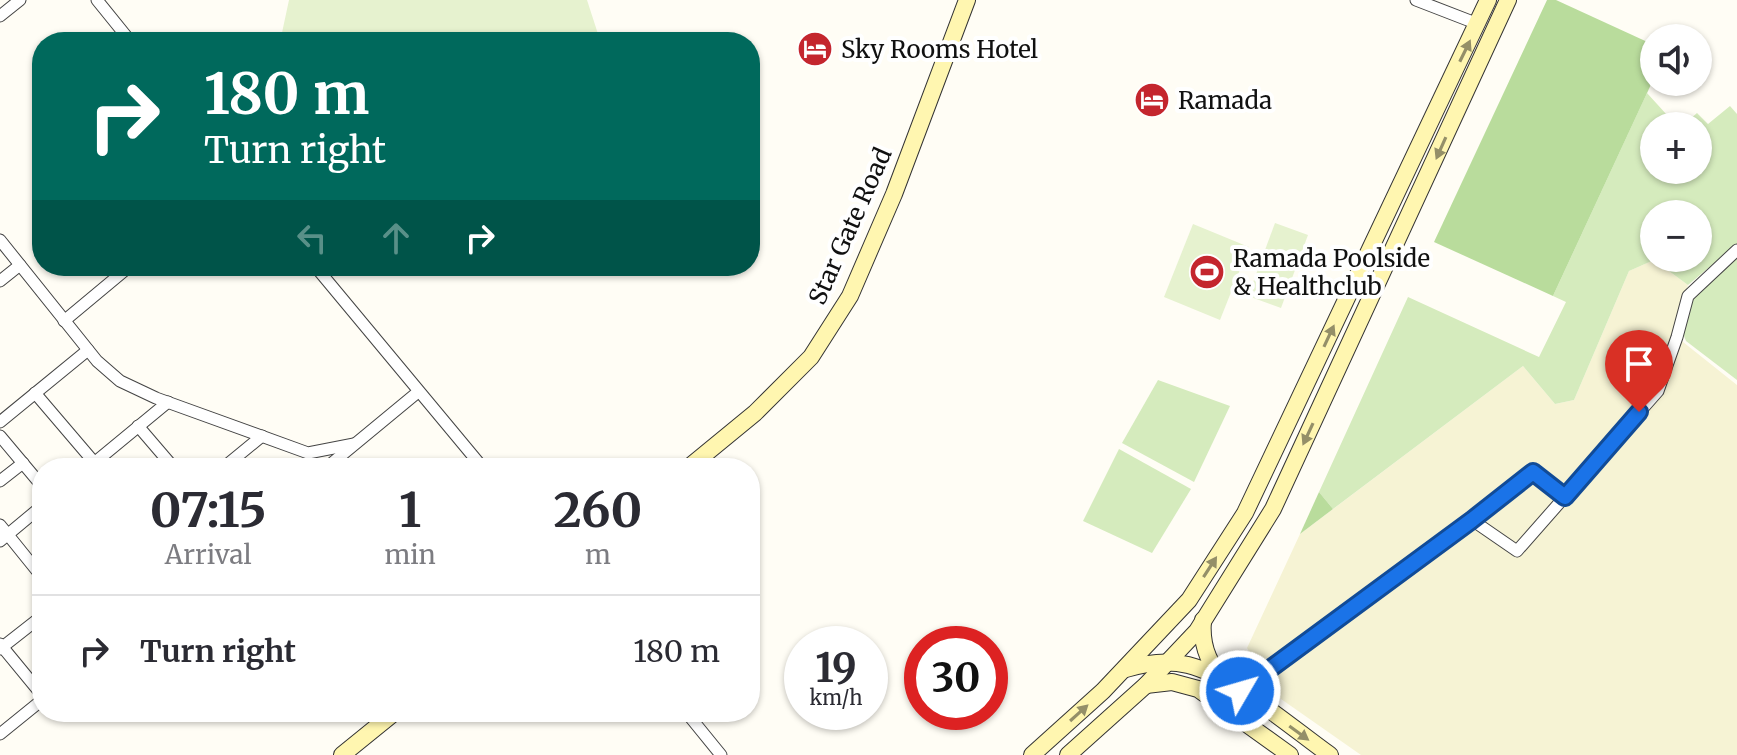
<!DOCTYPE html>
<html lang="en">
<head>
<meta charset="utf-8">
<style>
	body { margin:0; font-family:Merriweather,serif; background:#f7f7f7; color:#2b2b33; height:100vh; display:flex; flex-direction:column; font-size:30px; white-space:nowrap }
	* { box-sizing:border-box; margin:0 }
	p { font-size:26px; color:#7c7c81 }
	.icon { flex:none; width:44px; height:44px; fill:none; stroke:currentColor; stroke-width:2; stroke-linecap:round; stroke-linejoin:round }
	.map { position:relative; flex:1; overflow:hidden }
	.details { position:absolute; left:32px; top:458px; width:728px; height:264px; display:flex; flex-direction:column; background:#fff; border-radius:32px; box-shadow:0 2px 6px #0004 }
	.details>* { flex:none }
	.guide { position:absolute; left:32px; top:32px; width:728px; height:244px; border-radius:32px; box-shadow:0 2px 6px #0004; background:#00695c; color:#fff; overflow:hidden }
	.controls { position:absolute; left:1640px; top:24px; display:grid; gap:16px }
	.controls a { display:grid; place-items:center; width:72px; height:72px; border-radius:50%; background:#fff; box-shadow:0 2px 6px #0004; font-size:40px }
	.speed { position:absolute; left:784px; top:626px; display:flex; gap:16px; font-size:40px; font-weight:700; text-align:center }
	.speed>* { display:grid; place-content:center; width:104px; height:104px; border-radius:50%; background:#fff; box-shadow:0 2px 6px #0004; line-height:1 }
	.speed small { font-size:20px; font-weight:400 }
	.speed .limit { border:12px solid #d22; background:#fff; color:#111 }
	.pin { position:absolute; display:grid; place-items:center; width:68px; height:68px; color:#fff; margin:-82px -34px; border-radius:50% 50% 50% 0; rotate:-45deg; box-shadow:0 0 8px #0007 }
	.pin .icon { rotate:45deg }
	.me { position:absolute; width:88px; margin:-44px; rotate:52deg; stroke-linejoin:round; filter:drop-shadow(0 0 6px #0008) }
	.turn { display:flex; align-items:center; gap:28px; height:168px; padding:0 40px; font-size:36px }
	.turn .icon { width:104px; height:104px; stroke-width:2.5 }
	.turn b { display:block; font-size:56px; line-height:68px }
	.lanes { display:flex; align-items:center; height:76px; padding:0 40px; background:#0003; justify-content:center; gap:40px; direction:ltr }
	.lanes .off { opacity:.35 }
	.eta { display:flex; justify-content:space-evenly; align-items:center; height:136px; text-align:center }
	.eta b { font-size:48px; font-weight:700; line-height:56px }
	ul { padding:0; list-style:none }
	li { display:flex; align-items:center; gap:24px; height:112px; padding:0 40px; border-top:2px solid #e1e1e2 }
	li div { flex:1 }
	li b { display:block; font-size:30px }
	li em { font-style:normal }
	.map>svg:first-child { display:block }
	.farmland { fill:#f6f3d4 }
	.green { fill:#d5ebbd; fill-rule:evenodd }
	.forest { fill:#b9dc9c }
	.pitch { fill:#e6f2cf }
	.lines { fill:none; stroke-linecap:round; stroke-linejoin:round }
	.street-casing { stroke:#444; stroke-width:13 }
	.secondary-casing { stroke:#333; stroke-width:18 }
	.street { stroke:#fff; stroke-width:11 }
	.secondary { stroke:#fff6b0; stroke-width:16 }
	.oneway { fill:#948f68 }
	.route-casing { stroke:#114b97; stroke-width:20 }
	.route { stroke:#1a73e8; stroke-width:14 }
	.labels { text-anchor:middle; dominant-baseline:central; stroke-width:8; stroke-linejoin:round; paint-order:stroke }
	.poi-label { font-size:24px; fill:#111; stroke:#fff; text-anchor:start }
	.street-label { font-size:24px; fill:#111; stroke:#fff }
</style>
</head>
<body>
<div class="map">
<svg width="1737" height="755" viewBox="0 0 1737 755">
	<rect width="100%" height="100%" fill="#fffdf5"/>
	<path class="farmland" d="M1654 260 1688 285 1673 334 1737 385V755H1361L1271 692 1268 680 1247 648 1300 534 1523 366 1555 404 1574 400 1629 271Z"/>
	<g class="green">
		<path d="M1647 93 1677 126H1654V170H1698V126H1682L1697 113 1708 124 1730 106 1737 114V244L1688 285 1654 260 1629 271 1574 400 1555 404 1523 366 1333 509 1319 492 1408 297 1539 357 1566 302 1553 296ZM1654 214H1698V258H1654Z"/>
		<path d="M1737 256V380L1686 341 1682 331 1690 303 1707 282Z"/>
		<path d="M1158 380 1230 406 1194 482 1122 443Z"/>
		<path d="M1119 449 1191 489 1152 553 1083 521Z"/>
	</g>
	<g class="forest">
		<path d="M1547 0H1556L1654 45V78L1553 296 1434 242Z"/>
		<path d="M1319 492 1333 509 1300 534Z"/>
	</g>
	<g class="pitch">
		<path d="M289 0H587L598 34V42H280Z"/>
		<path d="M1275 223 1308 235 1281 308 1248 296Z"/>
		<path d="M1193 224 1249 247 1220 320 1164 297Z"/>
	</g>
	<g class="lines">
		<defs>
			<g id="street">
				<path d="M97 0 131 42"/>
				<path d="M1416 0 1478 24"/>
				<path d="M0 16 20 0"/>
				<path d="M0 240 97 361 120 381 156 398 308 453 354 444"/>
				<path d="M315 266 483 468"/>
				<path d="M0 281 20 265"/>
				<path d="M64 321 130 266"/>
				<path d="M35 393 99 468"/>
				<path d="M0 422 88 350"/>
				<path d="M138 426 174 468"/>
				<path d="M0 436 42 486"/>
				<path d="M88 468 168 402"/>
				<path d="M223 468 262 436"/>
				<path d="M326 468 418 392"/>
				<path d="M0 481 23 463"/>
				<path d="M1472 520 1533 472 1565 497"/>
				<path d="M0 525 42 577"/>
				<path d="M0 541 42 506"/>
				<path d="M0 644 42 695"/>
				<path d="M0 649 42 616"/>
				<path d="M1240 691 1472 520 1517 551 1658 391 1677 337 1688 296 1737 250"/>
				<path d="M686 712 721 755"/>
				<path d="M0 734 42 700"/>
			</g>
			<g id="secondary">
				<path d="M688 468 755 413 811 357 850 296 894 194 967 0"/>
				<path d="M1203 620C1201 643 1207 659 1220 677"/>
				<path d="M1126 669C1146 663 1167 660 1188 665 1231 675 1292 728 1330 755"/>
				<path d="M1146 685 1172 682 1198 689 1290 755"/>
				<path d="M342 755 395 712"/>
				<path d="M1032 755 1103 691 1189 600 1245 513 1488 0"/>
				<path d="M1068 755 1146 685 1197 631 1273 509 1508 0"/>
			</g>
		</defs>
		<use href="#street" class="street-casing"/>
		<use href="#secondary" class="secondary-casing"/>
		<use href="#street" class="street"/>
		<use href="#secondary" class="secondary"/>
	</g>
	<defs><path id="oneway-solid" d="M-6-.8H1V-3.2L6.5 0L1 3.2V.8H-6Z" transform="scale(2)"/></defs>
	<g class="oneway">
		<use href="#oneway-solid" transform="translate(1465 51) rotate(-64)"/>
		<use href="#oneway-solid" transform="translate(1441 148) rotate(114)"/>
		<use href="#oneway-solid" transform="translate(1329 336) rotate(-65)"/>
		<use href="#oneway-solid" transform="translate(1308 434) rotate(115)"/>
		<use href="#oneway-solid" transform="translate(1210 567) rotate(-57)"/>
		<use href="#oneway-solid" transform="translate(1079 713) rotate(-42)"/>
		<use href="#oneway-solid" transform="translate(1299 733) rotate(36)"/>
	</g>
	<g class="lines">
		<defs>
			<path id="route" d="M1240 691 1472 520 1533 472 1565 497 1639 412"/>
		</defs>
		<use href="#route" class="route-casing"/>
		<use href="#route" class="route"/>
	</g>
	<defs>
		<symbol id="hotel-disc" viewBox="-11 -11 22 22"><circle r="9.5" fill="#c4262e" stroke="#fff"/><path d="M-6-4.5h1.5V1H6V5H4.5V3h-9V5H-6ZM-4 0a1.8 1.8 0 1 1 3.6 0ZM.5 0V-2.5h3Q6-2.5 6 0Z" fill="#fff"/></symbol>
		<symbol id="stadium-disc" viewBox="-11 -11 22 22"><circle r="9.5" fill="#c4262e" stroke="#fff"/><path d="M0-5a6.5 5 0 1 0 0 10a6.5 5 0 1 0 0-10ZM-3.5-1.8h7v3.6h-7Z" fill="#fff"/></symbol>
	</defs>
	<g fill-rule="evenodd">
		<use href="#hotel-disc" x="795" y="29" width="40" height="40"/>
		<use href="#hotel-disc" x="1132" y="80" width="40" height="40"/>
		<use href="#stadium-disc" x="1187" y="252" width="40" height="40"/>
	</g>
	<g class="labels">
		<g class="poi-label">
			<text x="841" y="49">Sky Rooms Hotel</text>
			<text x="1178" y="100">Ramada</text>
			<text x="1233" y="258">Ramada Poolside<tspan x="1233" dy="28">&amp; Healthclub</tspan></text>
		</g>
		<g class="street-label">
			<text transform="translate(850 226) rotate(-66)">Star Gate Road</text>
		</g>
	</g>
</svg>
<div class="controls">
<a><svg class="icon" aria-label="sound" viewBox="0 0 24 24"><path d="M4 9h4l5-4v14l-5-4H4zM17 9q2 3 0 6"/></svg></a>
<a>+</a>
<a>−</a>
</div>
<div class="speed"><div>19<small>km/h</small></div><div class="limit">30</div></div>
<div class="pin" style="left:1639px;top:412px;background:#d93025"><svg class="icon" aria-label="arrive" viewBox="0 0 24 24"><path d="M6 21V4h12l-3 4 3 4H6"/></svg></div>
<svg class="me" style="left:1240px;top:691px" viewBox="-20 -20 40 40"><circle r="17" fill="#1a73e8" stroke="#fff" stroke-width="3"/><path d="M0-11L8 9 0 5-8 9z" fill="#fff"/></svg>
<div class="guide">
<div class="turn"><svg class="icon" aria-label="right" viewBox="0 0 24 24"><path d="M7 20v-9h11M14 6l5 5-5 5"/></svg><div><b>180 m</b>Turn right</div></div>
<div class="lanes"><svg class="icon off" aria-label="left" viewBox="0 0 24 24"><path d="M17 20v-9H6M10 6l-5 5 5 5"/></svg><svg class="icon off" aria-label="ahead" viewBox="0 0 24 24"><path d="M12 20V5M6 11l6-6 6 6"/></svg><svg class="icon" aria-label="right" viewBox="0 0 24 24"><path d="M7 20v-9h11M14 6l5 5-5 5"/></svg></div>
</div>
<section class="details">
<div class="eta">
<div><b>07:15</b><p>Arrival</p></div>
<div><b>1</b><p>min</p></div>
<div><b>260</b><p>m</p></div>
</div>
<ul>
<li><svg class="icon" aria-label="right" viewBox="0 0 24 24"><path d="M7 20v-9h11M14 6l5 5-5 5"/></svg><div><b>Turn right</b></div><em>180 m</em></li>
</ul>
</section>
</div>
</body>
</html>
